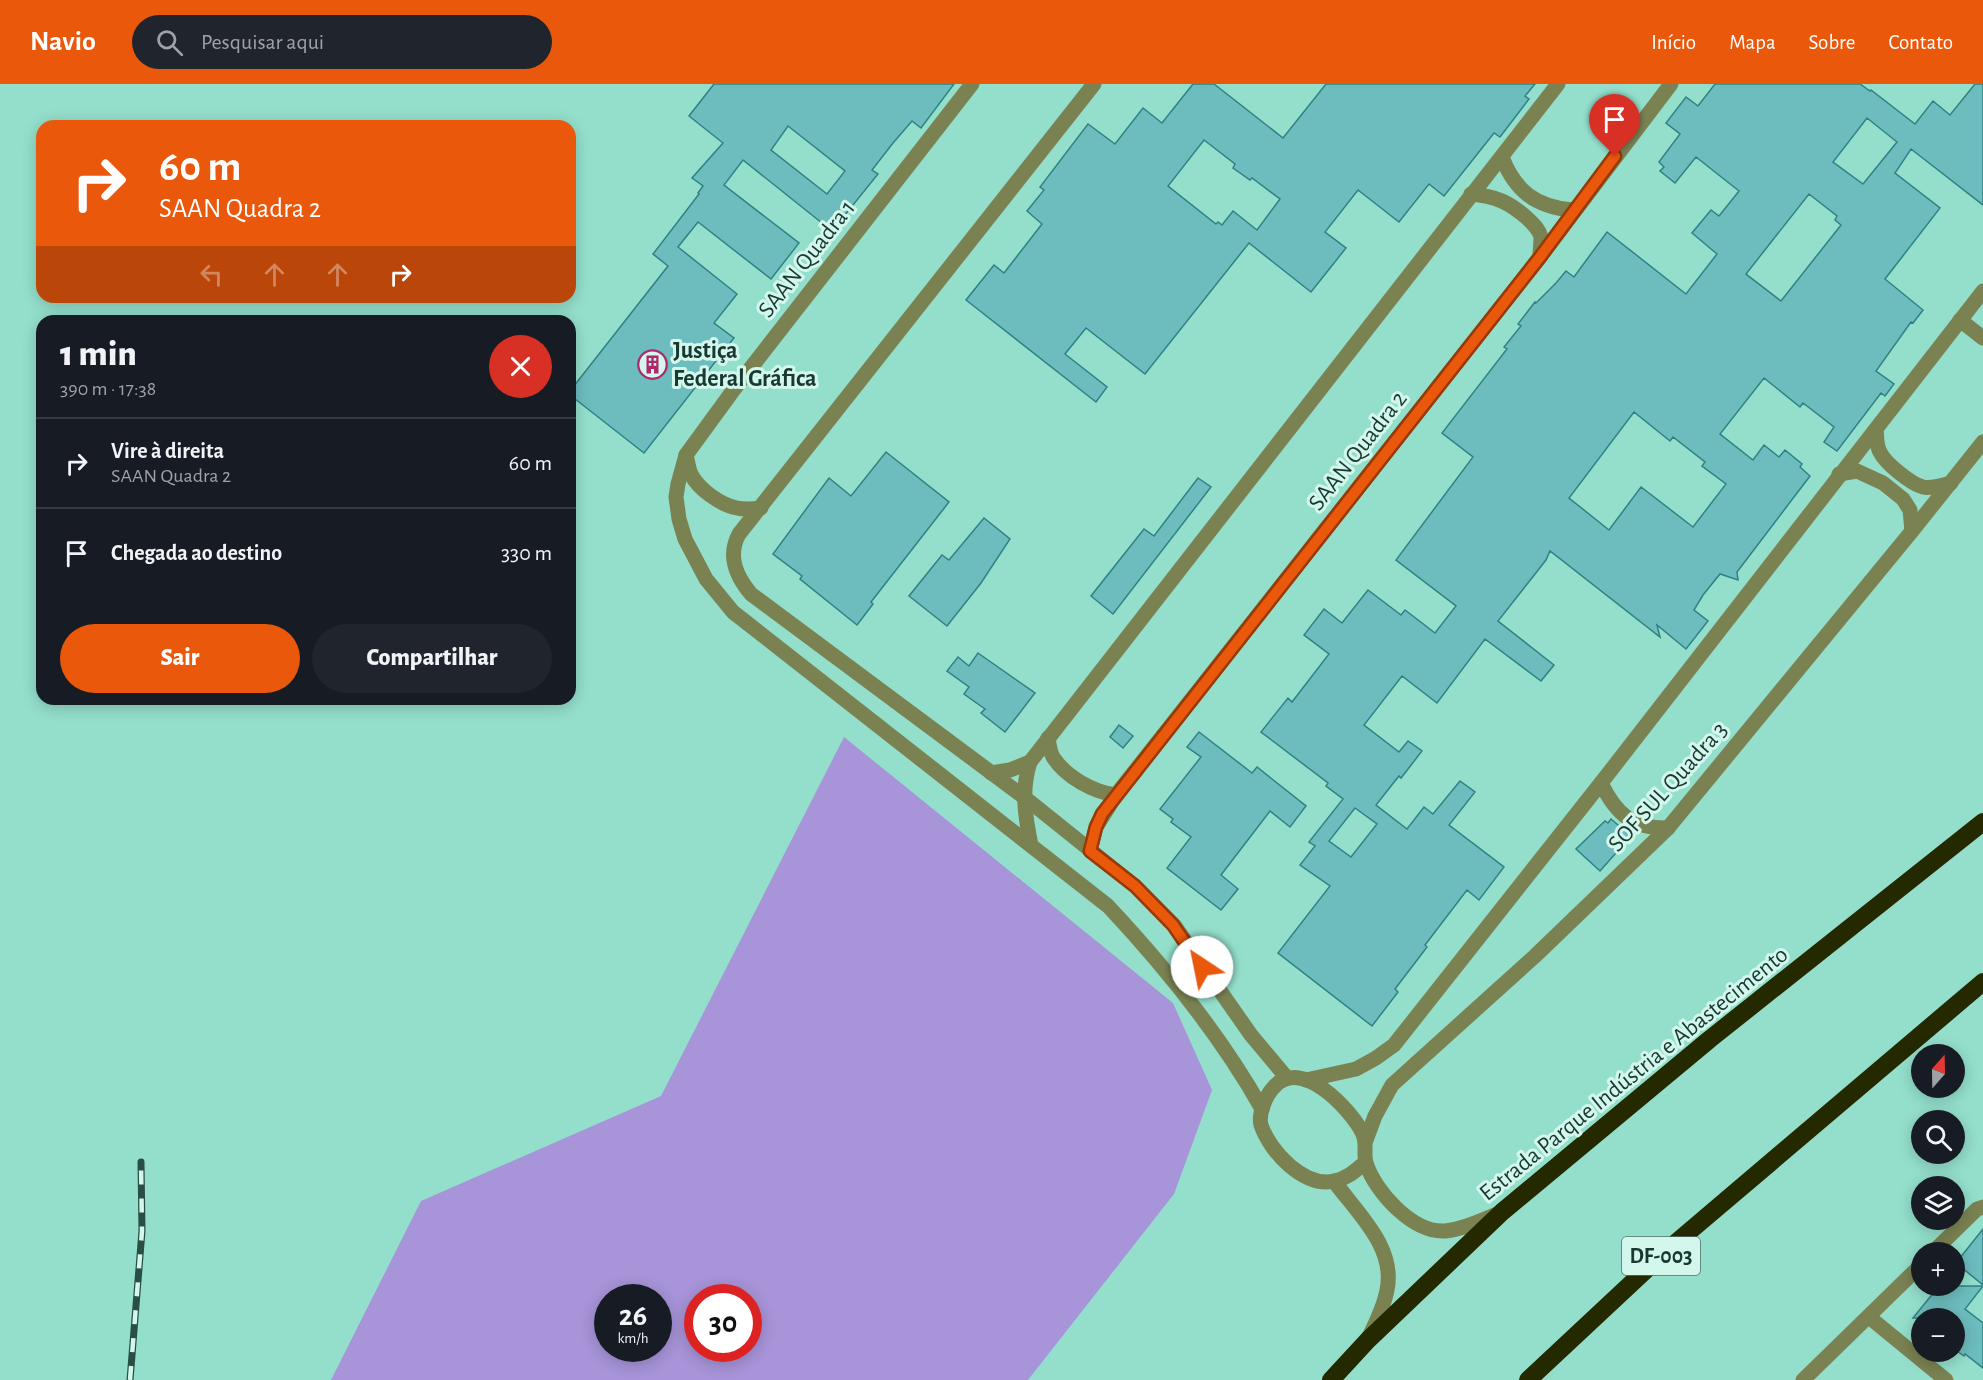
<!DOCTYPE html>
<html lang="pt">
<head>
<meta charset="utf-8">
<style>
	body { margin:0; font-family:"Alegreya Sans",sans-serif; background:#20242c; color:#f1f3f6; height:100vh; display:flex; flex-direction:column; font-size:22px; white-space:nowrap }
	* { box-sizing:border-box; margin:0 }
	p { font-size:20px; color:#9ea1a6 }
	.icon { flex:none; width:33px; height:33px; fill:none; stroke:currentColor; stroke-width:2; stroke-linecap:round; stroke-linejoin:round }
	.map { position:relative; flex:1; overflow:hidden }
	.panel { position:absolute; left:36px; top:231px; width:540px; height:390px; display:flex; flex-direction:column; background:#171b24; border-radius:18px; box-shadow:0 3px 15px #0003 }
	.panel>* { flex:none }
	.guide { position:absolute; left:36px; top:36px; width:540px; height:183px; border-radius:18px; box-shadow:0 3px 15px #0003; background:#ea580c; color:#fff; overflow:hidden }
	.needle { width:39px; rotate:20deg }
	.fabs { position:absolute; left:1911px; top:960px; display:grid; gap:12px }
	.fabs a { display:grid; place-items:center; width:54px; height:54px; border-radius:50%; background:#171b24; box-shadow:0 3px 15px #0003; font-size:30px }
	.speed { position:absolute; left:594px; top:1200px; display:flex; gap:12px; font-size:30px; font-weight:700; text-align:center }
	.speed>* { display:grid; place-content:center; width:78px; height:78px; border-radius:50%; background:#171b24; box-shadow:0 3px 15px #0003; line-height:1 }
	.speed small { font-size:15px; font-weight:400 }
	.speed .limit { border:9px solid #d22; background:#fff; color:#111 }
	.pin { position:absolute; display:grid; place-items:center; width:51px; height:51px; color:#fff; margin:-62px -26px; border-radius:50% 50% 50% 0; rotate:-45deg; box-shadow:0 0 6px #0007 }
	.pin .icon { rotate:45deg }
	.me { position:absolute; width:66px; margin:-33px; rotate:326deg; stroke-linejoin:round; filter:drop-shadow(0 0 4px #0008) }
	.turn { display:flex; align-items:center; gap:21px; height:126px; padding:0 24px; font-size:27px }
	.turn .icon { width:78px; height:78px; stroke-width:2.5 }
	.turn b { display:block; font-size:42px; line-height:51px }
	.lanes { display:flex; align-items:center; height:57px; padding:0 24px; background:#0003; justify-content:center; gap:30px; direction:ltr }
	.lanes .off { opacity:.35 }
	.round { display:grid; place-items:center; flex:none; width:63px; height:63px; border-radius:32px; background:#20242c }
	.head { display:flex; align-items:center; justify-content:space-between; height:102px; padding:0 24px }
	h1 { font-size:36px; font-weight:800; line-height:45px }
	.action { display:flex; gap:12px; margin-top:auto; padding:12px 24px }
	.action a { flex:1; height:69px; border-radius:36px; background:#ea580c; color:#fff; font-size:24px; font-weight:800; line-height:69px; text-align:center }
	.action a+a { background:#20242c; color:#f1f3f6 }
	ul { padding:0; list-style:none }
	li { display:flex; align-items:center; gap:18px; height:90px; padding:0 24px; border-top:2px solid #363941 }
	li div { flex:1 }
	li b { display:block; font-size:22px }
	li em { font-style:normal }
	header { display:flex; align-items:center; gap:36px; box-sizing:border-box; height:84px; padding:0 30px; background:#ea580c; color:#fff }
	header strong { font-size:28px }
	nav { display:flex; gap:33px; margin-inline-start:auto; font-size:21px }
	.search { width:420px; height:54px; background:#20242c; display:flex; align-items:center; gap:15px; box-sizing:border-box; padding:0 21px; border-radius:33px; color:#9ea1a6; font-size:22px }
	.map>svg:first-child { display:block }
	.green { fill:#a794d9; fill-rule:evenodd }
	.building { fill:#6dbdbe; stroke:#2f8284; stroke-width:1.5; fill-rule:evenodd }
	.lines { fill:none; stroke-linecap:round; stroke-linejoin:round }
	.minor { stroke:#7a8252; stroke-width:15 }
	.highway { stroke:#242900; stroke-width:18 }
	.rail-casing { stroke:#294e45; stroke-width:7 }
	.rail { stroke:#d3f7ed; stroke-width:4.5; stroke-dasharray:14; stroke-linecap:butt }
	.route-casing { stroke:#983908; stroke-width:15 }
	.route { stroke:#ea580c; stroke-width:10 }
	.labels { text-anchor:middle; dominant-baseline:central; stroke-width:6; stroke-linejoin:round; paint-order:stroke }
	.shield { fill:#d3f7ed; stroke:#517169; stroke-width:1.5 }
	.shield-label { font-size:22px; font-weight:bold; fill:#193831 }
	.street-label { font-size:24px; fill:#193831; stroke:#d3f7ed }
	.poi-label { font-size:24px; font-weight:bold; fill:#193831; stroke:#d3f7ed; text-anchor:start }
</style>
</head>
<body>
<header>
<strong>Navio</strong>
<div class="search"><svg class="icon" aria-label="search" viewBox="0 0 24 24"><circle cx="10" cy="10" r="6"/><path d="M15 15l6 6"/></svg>Pesquisar aqui</div>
<nav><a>Início</a><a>Mapa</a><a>Sobre</a><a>Contato</a></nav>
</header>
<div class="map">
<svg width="1983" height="1296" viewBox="0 0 1983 1296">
	<rect width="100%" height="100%" fill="#94dfcc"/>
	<path class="green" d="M844 653 1173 919 1212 1006 1174 1110 1028 1296H331L421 1117 661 1012ZM608 1214H658V1264H608ZM698 1214H748V1264H698Z"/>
	<g class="building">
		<path d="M714 0H954L921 44 912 37 893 59 872 86 878 90 832 147 743 76 724 101 799 159 771 195 698 138 678 163 737 210 714 239 734 254 644 369 570 311V307L668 182 653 170 699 110 698 109 703 102 692 94 723 59 689 32ZM788 42 845 87 827 110 771 66Z"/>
		<path d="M1193 0H1214L1283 54 1326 0H1535L1525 12 1529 15 1500 53 1494 49 1444 112 1429 100 1399 138 1358 106 1325 148 1346 164 1311 208 1249 159 1145 290 1086 244 1065 270 1107 303 1096 318 966 216 994 181 1004 189 1042 140 1027 127 1044 106 1040 103 1088 40 1115 60 1143 24 1162 39ZM1204 56 1235 80 1233 84 1250 96 1252 94 1280 115 1257 146 1233 127 1222 141 1218 138 1216 140 1168 102Z"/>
		<path d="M1715 0H1860L1870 7 1871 6 1915 40 1933 17 1950 31 1975 0H1983V121L1911 65 1895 89 1940 124 1885 195 1923 226 1913 239 1911 238 1876 287 1894 300 1885 312 1881 309 1837 367 1824 358 1834 343 1803 319 1800 323 1764 294 1720 350 1753 376 1764 361 1779 373 1785 366 1802 380 1800 383 1810 392 1737 488 1738 496 1720 490 1703 511 1694 526 1708 537 1686 565 1657 541 1660 553 1550 467 1546 476 1498 537 1554 581 1541 597 1485 555 1437 619 1402 592 1364 641 1399 668 1408 657 1422 667 1401 694 1399 692 1376 721 1407 745 1424 723 1433 730 1460 697 1475 708 1449 741 1504 783 1479 816 1467 806 1425 861 1427 863 1395 905 1398 908 1372 942 1278 869 1330 802 1300 781 1315 762 1309 758 1343 715 1326 702 1328 699 1261 648 1288 614 1292 618 1329 570 1304 551 1324 525 1342 539 1368 506 1401 531 1405 526 1435 549 1456 522 1396 476 1473 373 1442 349 1507 265 1504 263 1521 242 1518 240 1535 218 1536 219 1556 199 1566 187 1574 193 1607 148 1686 210 1717 170 1692 149 1711 126 1719 132 1739 107 1696 73 1675 99 1660 87 1664 83 1659 78 1680 50 1666 39 1686 13 1698 22ZM1867 34 1897 58 1863 100 1833 78ZM1809 110 1837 132 1835 136 1841 141 1781 217 1746 190ZM1634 328 1670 357 1673 353 1705 378 1702 382 1726 400 1693 443 1641 403 1609 446 1569 414ZM1355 724 1377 740 1351 773 1329 757Z"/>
		<path d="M886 368 949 418 871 518 873 520 857 541 800 495 802 492 773 470 829 394 851 412Z"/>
		<path d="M1198 394 1211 403 1113 530 1091 512 1144 445 1154 452Z"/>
		<path d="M984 434 1010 455 981 499 947 542 909 512 942 471 949 476Z"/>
		<path d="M978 569 1035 609 1005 648 981 629 985 625 964 610 969 603 947 587 958 573 969 582Z"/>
		<path d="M1119 641 1133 652 1123 664 1110 653Z"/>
		<path d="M1199 648 1252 689 1257 683 1306 722 1290 743 1270 727 1221 791 1238 805 1221 826 1167 784 1191 753 1171 738 1173 735 1160 725 1201 673 1187 663Z"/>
		<path d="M1611 735 1631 752 1600 787 1576 765 1605 737 1608 739Z"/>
		<path d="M1983 1145V1201L1956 1179Z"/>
		<path d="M1939 1202H1983L1965 1225 1983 1239V1284L1965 1270 1964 1272 1954 1265V1234H1913Z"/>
	</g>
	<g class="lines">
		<g class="minor">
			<path d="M972 0 732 308 686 371 678 400 676 413 679 435 685 455 706 495 733 528 1108 822C1166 884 1220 950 1262 1025"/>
			<path d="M1094 0 739 450C727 472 736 492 751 510L1024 713 1135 802 1174 841 1251 951 1287 994"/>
			<path d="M1502 73C1515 107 1536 123 1573 126"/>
			<path d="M1471 110C1495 112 1509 118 1527 134 1533 140 1539 145 1541 153 1541 160 1540 167 1540 173"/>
			<path d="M1960 236 1983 254"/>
			<path d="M1876 345C1877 352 1876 362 1880 368 1885 379 1911 400 1923 403 1932 405 1943 401 1951 399"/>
			<path d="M686 371C688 377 688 384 691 390 698 405 721 421 737 424 745 426 753 425 761 424"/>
			<path d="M1839 390 1857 387 1883 399 1903 415 1910 426 1912 447"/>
			<path d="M1048 654C1049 660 1050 668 1053 673 1066 693 1093 708 1116 711"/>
			<path d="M991 689 1010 686 1030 678"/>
			<path d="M1601 699C1616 730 1633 745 1668 744"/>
			<path d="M1031 761C1025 732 1021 706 1030 678L1558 0"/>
			<path d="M1090 767 1096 743 1116 711 1540 173 1671 0"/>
			<path d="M1306 996 1356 985 1376 974 1394 961 1601 699 1983 207"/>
			<path d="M1366 1056 1375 1032 1392 1001 1535 872 1668 744 1912 447 1983 358"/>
			<path d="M1366 1078C1356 1086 1348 1094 1335 1097 1304 1104 1270 1068 1261 1041 1258 1030 1266 1011 1274 1003 1301 972 1350 1025 1362 1048 1368 1059 1363 1069 1366 1079 1375 1108 1413 1149 1445 1147 1463 1145 1480 1137 1497 1130"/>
			<path d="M1334 1097C1357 1129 1396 1163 1387 1206 1384 1223 1376 1238 1369 1253"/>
			<path d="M1933 1168 1977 1125 1983 1123"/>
			<path d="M1869 1233 1946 1296"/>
			<path d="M1803 1296 1922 1180"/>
		</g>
		<g class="highway">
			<path d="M1331 1296 1368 1256 1502 1128 1710 955 1983 738"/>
			<path d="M1528 1296 1665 1168 1983 898"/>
		</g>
		<defs>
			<path id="rail" d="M130 1296 142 1147 141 1078"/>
		</defs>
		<use href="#rail" class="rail-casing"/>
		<use href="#rail" class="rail"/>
	</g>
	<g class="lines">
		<defs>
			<path id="route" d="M1202 883 1173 841 1135 802 1090 767 1096 743 1102 730 1540 173 1615 72"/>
		</defs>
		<use href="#route" class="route-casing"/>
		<use href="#route" class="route"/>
	</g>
	<defs>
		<symbol id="building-ring" viewBox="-11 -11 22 22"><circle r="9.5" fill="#d3f7ed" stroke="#b0286a" stroke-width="1.5"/><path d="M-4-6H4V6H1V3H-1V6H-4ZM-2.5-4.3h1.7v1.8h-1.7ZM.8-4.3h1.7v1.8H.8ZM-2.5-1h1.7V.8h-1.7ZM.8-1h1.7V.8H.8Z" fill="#b0286a"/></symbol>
	</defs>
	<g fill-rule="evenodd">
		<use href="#building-ring" x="636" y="264" width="33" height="33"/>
	</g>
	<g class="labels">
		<rect class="shield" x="1622" y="1153" width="78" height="38" rx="4.5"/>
		<g class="shield-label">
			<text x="1661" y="1172">DF-003</text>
		</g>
		<g class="street-label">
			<text transform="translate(807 175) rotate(-52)">SAAN Quadra 1</text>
			<text transform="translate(1358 367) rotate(-52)">SAAN Quadra 2</text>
			<text transform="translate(1668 703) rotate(-48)">SOF SUL Quadra 3</text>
			<text transform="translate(1634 990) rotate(-39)">Estrada Parque Indústria e Abastecimento</text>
		</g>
		<g class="poi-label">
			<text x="673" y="267">Justiça<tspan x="673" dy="28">Federal Gráfica</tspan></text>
		</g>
	</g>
</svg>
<div class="fabs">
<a><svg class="needle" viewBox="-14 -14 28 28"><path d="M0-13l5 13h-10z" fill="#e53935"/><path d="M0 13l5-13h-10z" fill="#9ea1a6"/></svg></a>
<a><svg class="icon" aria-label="search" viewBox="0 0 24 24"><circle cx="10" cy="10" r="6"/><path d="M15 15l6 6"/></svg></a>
<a><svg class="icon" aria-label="layers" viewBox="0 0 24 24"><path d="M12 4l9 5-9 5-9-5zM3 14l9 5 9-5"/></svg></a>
<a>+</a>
<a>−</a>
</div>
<div class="speed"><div>26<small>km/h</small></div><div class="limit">30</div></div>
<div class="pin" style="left:1615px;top:72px;background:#d93025"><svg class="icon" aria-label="arrive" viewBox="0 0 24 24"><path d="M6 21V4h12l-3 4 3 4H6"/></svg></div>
<svg class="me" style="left:1202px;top:883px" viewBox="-20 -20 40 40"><circle r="19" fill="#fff"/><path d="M0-13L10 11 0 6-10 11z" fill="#ea580c"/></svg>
<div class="guide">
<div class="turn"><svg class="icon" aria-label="right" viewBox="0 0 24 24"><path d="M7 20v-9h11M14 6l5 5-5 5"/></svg><div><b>60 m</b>SAAN Quadra 2</div></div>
<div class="lanes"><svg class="icon off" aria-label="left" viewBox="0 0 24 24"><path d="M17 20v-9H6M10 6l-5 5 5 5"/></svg><svg class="icon off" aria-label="ahead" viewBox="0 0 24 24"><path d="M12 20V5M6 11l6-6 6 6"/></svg><svg class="icon off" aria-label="ahead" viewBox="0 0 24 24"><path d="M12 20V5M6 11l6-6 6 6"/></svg><svg class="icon" aria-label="right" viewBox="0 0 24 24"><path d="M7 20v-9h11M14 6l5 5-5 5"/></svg></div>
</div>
<section class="panel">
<div class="head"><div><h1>1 min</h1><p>390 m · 17:38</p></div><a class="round" style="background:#d93025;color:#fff"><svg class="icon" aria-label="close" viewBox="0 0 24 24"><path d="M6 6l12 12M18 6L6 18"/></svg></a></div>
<ul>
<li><svg class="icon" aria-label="right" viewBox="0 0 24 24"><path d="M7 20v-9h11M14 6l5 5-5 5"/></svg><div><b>Vire à direita</b><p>SAAN Quadra 2</p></div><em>60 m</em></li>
<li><svg class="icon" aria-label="arrive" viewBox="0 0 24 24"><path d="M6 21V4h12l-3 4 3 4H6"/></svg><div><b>Chegada ao destino</b></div><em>330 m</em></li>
</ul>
<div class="action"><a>Sair</a><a>Compartilhar</a></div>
</section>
</div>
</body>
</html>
